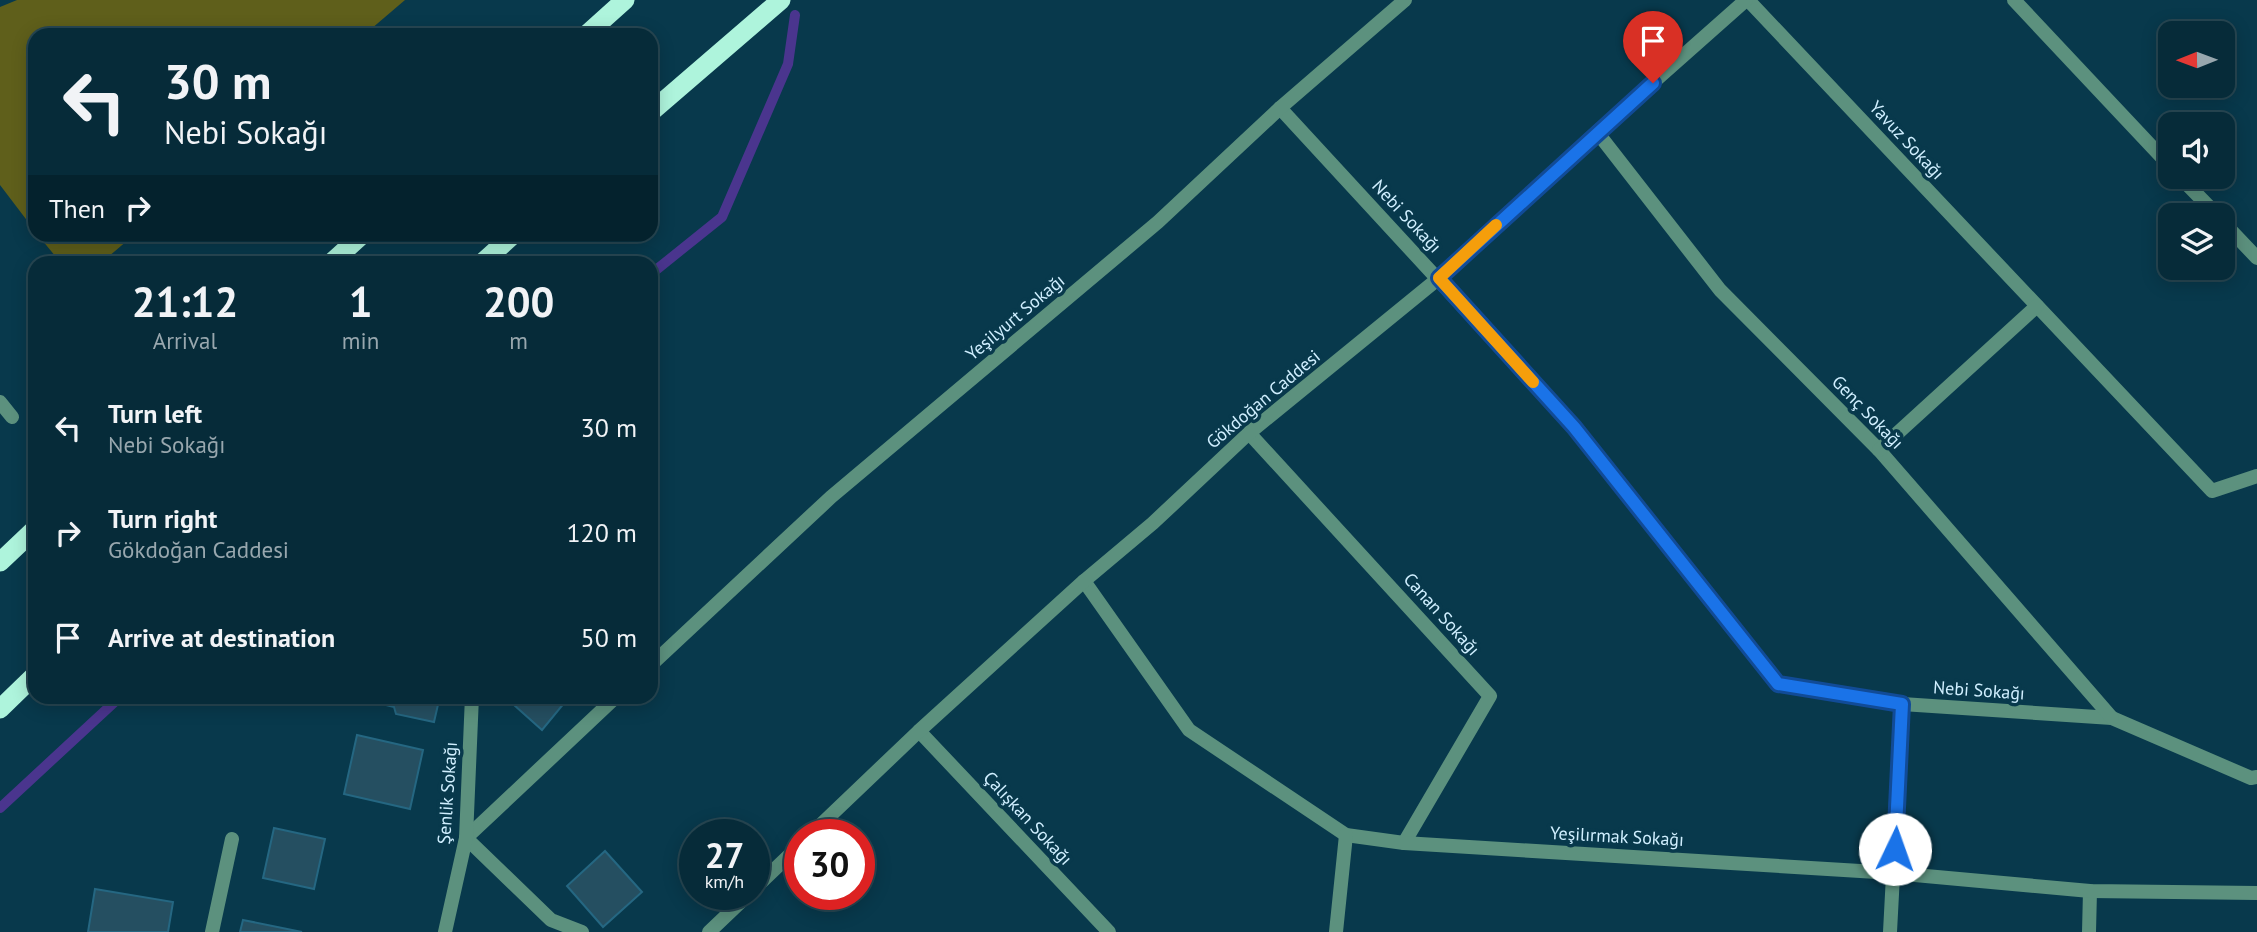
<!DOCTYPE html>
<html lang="en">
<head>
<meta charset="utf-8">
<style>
	body { margin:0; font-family:"PT Sans",sans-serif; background:#143744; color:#f1f3f6; height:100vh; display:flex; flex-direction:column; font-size:26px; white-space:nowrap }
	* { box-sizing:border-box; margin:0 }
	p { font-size:23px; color:#98a7ae }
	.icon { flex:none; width:38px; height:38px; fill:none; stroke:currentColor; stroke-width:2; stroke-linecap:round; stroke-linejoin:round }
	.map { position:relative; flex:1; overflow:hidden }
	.sheet { position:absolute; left:28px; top:256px; width:630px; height:448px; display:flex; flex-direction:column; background:#062b39; border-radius:21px; box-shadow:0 4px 18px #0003,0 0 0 2px #274753 }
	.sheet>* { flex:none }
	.hud { position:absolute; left:28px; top:28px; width:630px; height:214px; border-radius:21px; box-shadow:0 4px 18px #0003,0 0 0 2px #274753; background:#062b39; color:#f1f3f6; overflow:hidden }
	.needle { width:46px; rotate:269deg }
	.tools { position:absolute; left:2158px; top:21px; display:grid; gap:14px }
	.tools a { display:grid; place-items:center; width:77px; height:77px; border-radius:14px; background:#062b39; box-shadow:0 4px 18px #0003,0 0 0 2px #274753; font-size:35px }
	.speed { position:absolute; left:679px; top:819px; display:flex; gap:14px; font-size:35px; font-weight:700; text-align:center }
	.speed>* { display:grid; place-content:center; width:91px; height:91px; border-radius:50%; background:#062b39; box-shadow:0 4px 18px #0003,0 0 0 2px #274753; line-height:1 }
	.speed small { font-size:18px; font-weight:400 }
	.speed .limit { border:10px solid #d22; background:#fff; color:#111 }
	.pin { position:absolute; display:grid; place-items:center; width:60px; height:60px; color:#fff; margin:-72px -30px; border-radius:50% 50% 50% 0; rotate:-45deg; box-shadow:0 0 7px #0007 }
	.pin .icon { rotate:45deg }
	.me { position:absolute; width:77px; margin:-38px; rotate:3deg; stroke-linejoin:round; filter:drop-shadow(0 0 5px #0008) }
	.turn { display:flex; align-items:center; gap:24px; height:147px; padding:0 21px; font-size:32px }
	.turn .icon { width:91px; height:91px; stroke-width:2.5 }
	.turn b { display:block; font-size:49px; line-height:60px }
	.then { display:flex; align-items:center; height:66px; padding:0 21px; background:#0003; gap:14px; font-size:26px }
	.eta { display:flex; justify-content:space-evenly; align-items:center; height:119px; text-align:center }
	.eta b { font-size:42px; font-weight:700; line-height:49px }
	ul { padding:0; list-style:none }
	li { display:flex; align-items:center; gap:21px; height:105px; padding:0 21px }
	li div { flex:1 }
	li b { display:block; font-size:26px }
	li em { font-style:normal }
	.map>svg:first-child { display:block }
	.green { fill:#5f5f1b }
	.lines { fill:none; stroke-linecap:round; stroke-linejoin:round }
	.stream { stroke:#4a358e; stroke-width:10 }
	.building { fill:#254f61; stroke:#256782; stroke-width:2 }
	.service { stroke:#5c917e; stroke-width:14 }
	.minor { stroke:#5c917e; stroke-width:14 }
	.trunk { stroke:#aef4dc; stroke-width:19 }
	.route-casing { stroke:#114b97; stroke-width:18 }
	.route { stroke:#1a73e8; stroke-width:12 }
	.slow { stroke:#f59e0b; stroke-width:12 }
	.labels { text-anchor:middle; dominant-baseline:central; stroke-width:7; stroke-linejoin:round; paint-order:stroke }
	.street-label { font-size:18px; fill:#d0efff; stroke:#08394c }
</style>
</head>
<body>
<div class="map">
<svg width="2257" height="932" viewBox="0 0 2257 932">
	<rect width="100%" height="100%" fill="#08394c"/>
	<g class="green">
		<path d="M17 0H405L364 35H35V231L0 185V7Z"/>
		<path d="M38 235H134L102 262H60Z"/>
	</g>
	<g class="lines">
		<g class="stream">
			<path d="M651 274 722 217 788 64 795 15"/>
			<path d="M0 808 121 696"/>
		</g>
	</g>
	<g class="building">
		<path d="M371 696H440L434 722 396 714 394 707 370 701Z"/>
		<path d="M504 696H570L542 730Z"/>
		<path d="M357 735 423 750 410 809 344 794Z"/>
		<path d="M274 828 325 839 314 889 263 878Z"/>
		<path d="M605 851 642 892 603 927 567 886Z"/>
		<path d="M95 889 173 902 168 932H88Z"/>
		<path d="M243 920 302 932H240Z"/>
	</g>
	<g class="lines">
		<path class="service" d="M2089 932 2090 891"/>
		<g class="minor">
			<path d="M1748 0 2212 491 2257 476"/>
			<path d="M2014 0 2170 166"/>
			<path d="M1280 108 1574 427 1778 684 1902 704 2112 718 2251 778 2257 777"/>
			<path d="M1597 132 1720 290 1879 450 2112 718"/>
			<path d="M2180 177 2217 215"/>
			<path d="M2222 221 2257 258"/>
			<path d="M0 402 12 417"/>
			<path d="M1249 433 1490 696 1404 843"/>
			<path d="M1879 450 2037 306"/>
			<path d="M1084 581 1189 730 1346 835 1404 843 1893 873 2090 891 2257 893"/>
			<path d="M651 665 831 497 1158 222 1280 108 1405 0"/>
			<path d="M919 731 1109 932"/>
			<path d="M810 835 919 731 1084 581 1153 523 1249 433 1439 278 1597 132 1746 0"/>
			<path d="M466 838 617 696"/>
			<path d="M466 838 551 920 582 932"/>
			<path d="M754 889 800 845"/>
			<path d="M212 932 232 839"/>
			<path d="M445 932 466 838 472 696"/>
			<path d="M709 932 749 894"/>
			<path d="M1336 932 1346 835"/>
			<path d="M1890 932 1902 704"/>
		</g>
		<g class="trunk">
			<path d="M586 35 625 0"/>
			<path d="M651 112 781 0"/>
			<path d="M332 262 363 234"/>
			<path d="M483 262 514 234"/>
			<path d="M0 562 35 529"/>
			<path d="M0 709 35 675"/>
		</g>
	</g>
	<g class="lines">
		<defs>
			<path id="route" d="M1653 83 1439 278 1574 427 1778 684 1902 704 1895 849"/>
		</defs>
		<use href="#route" class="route-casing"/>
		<use href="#route" class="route"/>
		<path class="slow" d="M1496 225 1439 278 1533 382"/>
	</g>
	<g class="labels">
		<g class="street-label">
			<text transform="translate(1907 140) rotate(47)">Yavuz Sokağı</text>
			<text transform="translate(1407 216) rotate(47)">Nebi Sokağı</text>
			<text transform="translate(1015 317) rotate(-40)">Yeşilyurt Sokağı</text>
			<text transform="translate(1263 399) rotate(-40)">Gökdoğan Caddesi</text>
			<text transform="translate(1868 412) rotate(46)">Genç Sokağı</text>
			<text transform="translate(1442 614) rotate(48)">Canan Sokağı</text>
			<text transform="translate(1979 690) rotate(4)">Nebi Sokağı</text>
			<text transform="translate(447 793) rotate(-86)">Şenlik Sokağı</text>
			<text transform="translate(1028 818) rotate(47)">Çalışkan Sokağı</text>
			<text transform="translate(1617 836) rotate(3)">Yeşilırmak Sokağı</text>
		</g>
	</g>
</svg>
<div class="tools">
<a><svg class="needle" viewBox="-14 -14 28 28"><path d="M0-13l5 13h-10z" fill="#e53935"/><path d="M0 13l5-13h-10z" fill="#98a7ae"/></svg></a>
<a><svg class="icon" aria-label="sound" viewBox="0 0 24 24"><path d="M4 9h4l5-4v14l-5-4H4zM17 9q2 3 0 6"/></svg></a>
<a><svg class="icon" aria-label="layers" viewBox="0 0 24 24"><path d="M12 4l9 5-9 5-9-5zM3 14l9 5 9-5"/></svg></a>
</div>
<div class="speed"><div>27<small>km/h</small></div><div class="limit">30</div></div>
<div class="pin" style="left:1653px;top:83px;background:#d93025"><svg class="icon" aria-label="arrive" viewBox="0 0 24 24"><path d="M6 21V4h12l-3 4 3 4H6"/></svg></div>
<svg class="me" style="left:1895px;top:849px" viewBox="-20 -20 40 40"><circle r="19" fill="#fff"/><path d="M0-13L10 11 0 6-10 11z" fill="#1a73e8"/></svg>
<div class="hud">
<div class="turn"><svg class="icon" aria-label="left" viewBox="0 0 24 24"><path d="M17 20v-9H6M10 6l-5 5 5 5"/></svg><div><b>30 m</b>Nebi Sokağı</div></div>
<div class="then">Then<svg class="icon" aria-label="right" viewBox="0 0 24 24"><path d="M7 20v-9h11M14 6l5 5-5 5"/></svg></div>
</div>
<section class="sheet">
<div class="eta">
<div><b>21:12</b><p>Arrival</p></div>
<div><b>1</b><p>min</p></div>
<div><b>200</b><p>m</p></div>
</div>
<ul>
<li><svg class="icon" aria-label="left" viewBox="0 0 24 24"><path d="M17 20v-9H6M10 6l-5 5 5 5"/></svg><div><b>Turn left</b><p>Nebi Sokağı</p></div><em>30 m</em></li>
<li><svg class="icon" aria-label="right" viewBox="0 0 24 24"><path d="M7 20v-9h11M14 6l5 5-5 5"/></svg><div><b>Turn right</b><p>Gökdoğan Caddesi</p></div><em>120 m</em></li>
<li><svg class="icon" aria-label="arrive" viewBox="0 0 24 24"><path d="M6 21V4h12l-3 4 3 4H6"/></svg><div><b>Arrive at destination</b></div><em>50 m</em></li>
</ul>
</section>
</div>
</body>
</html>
